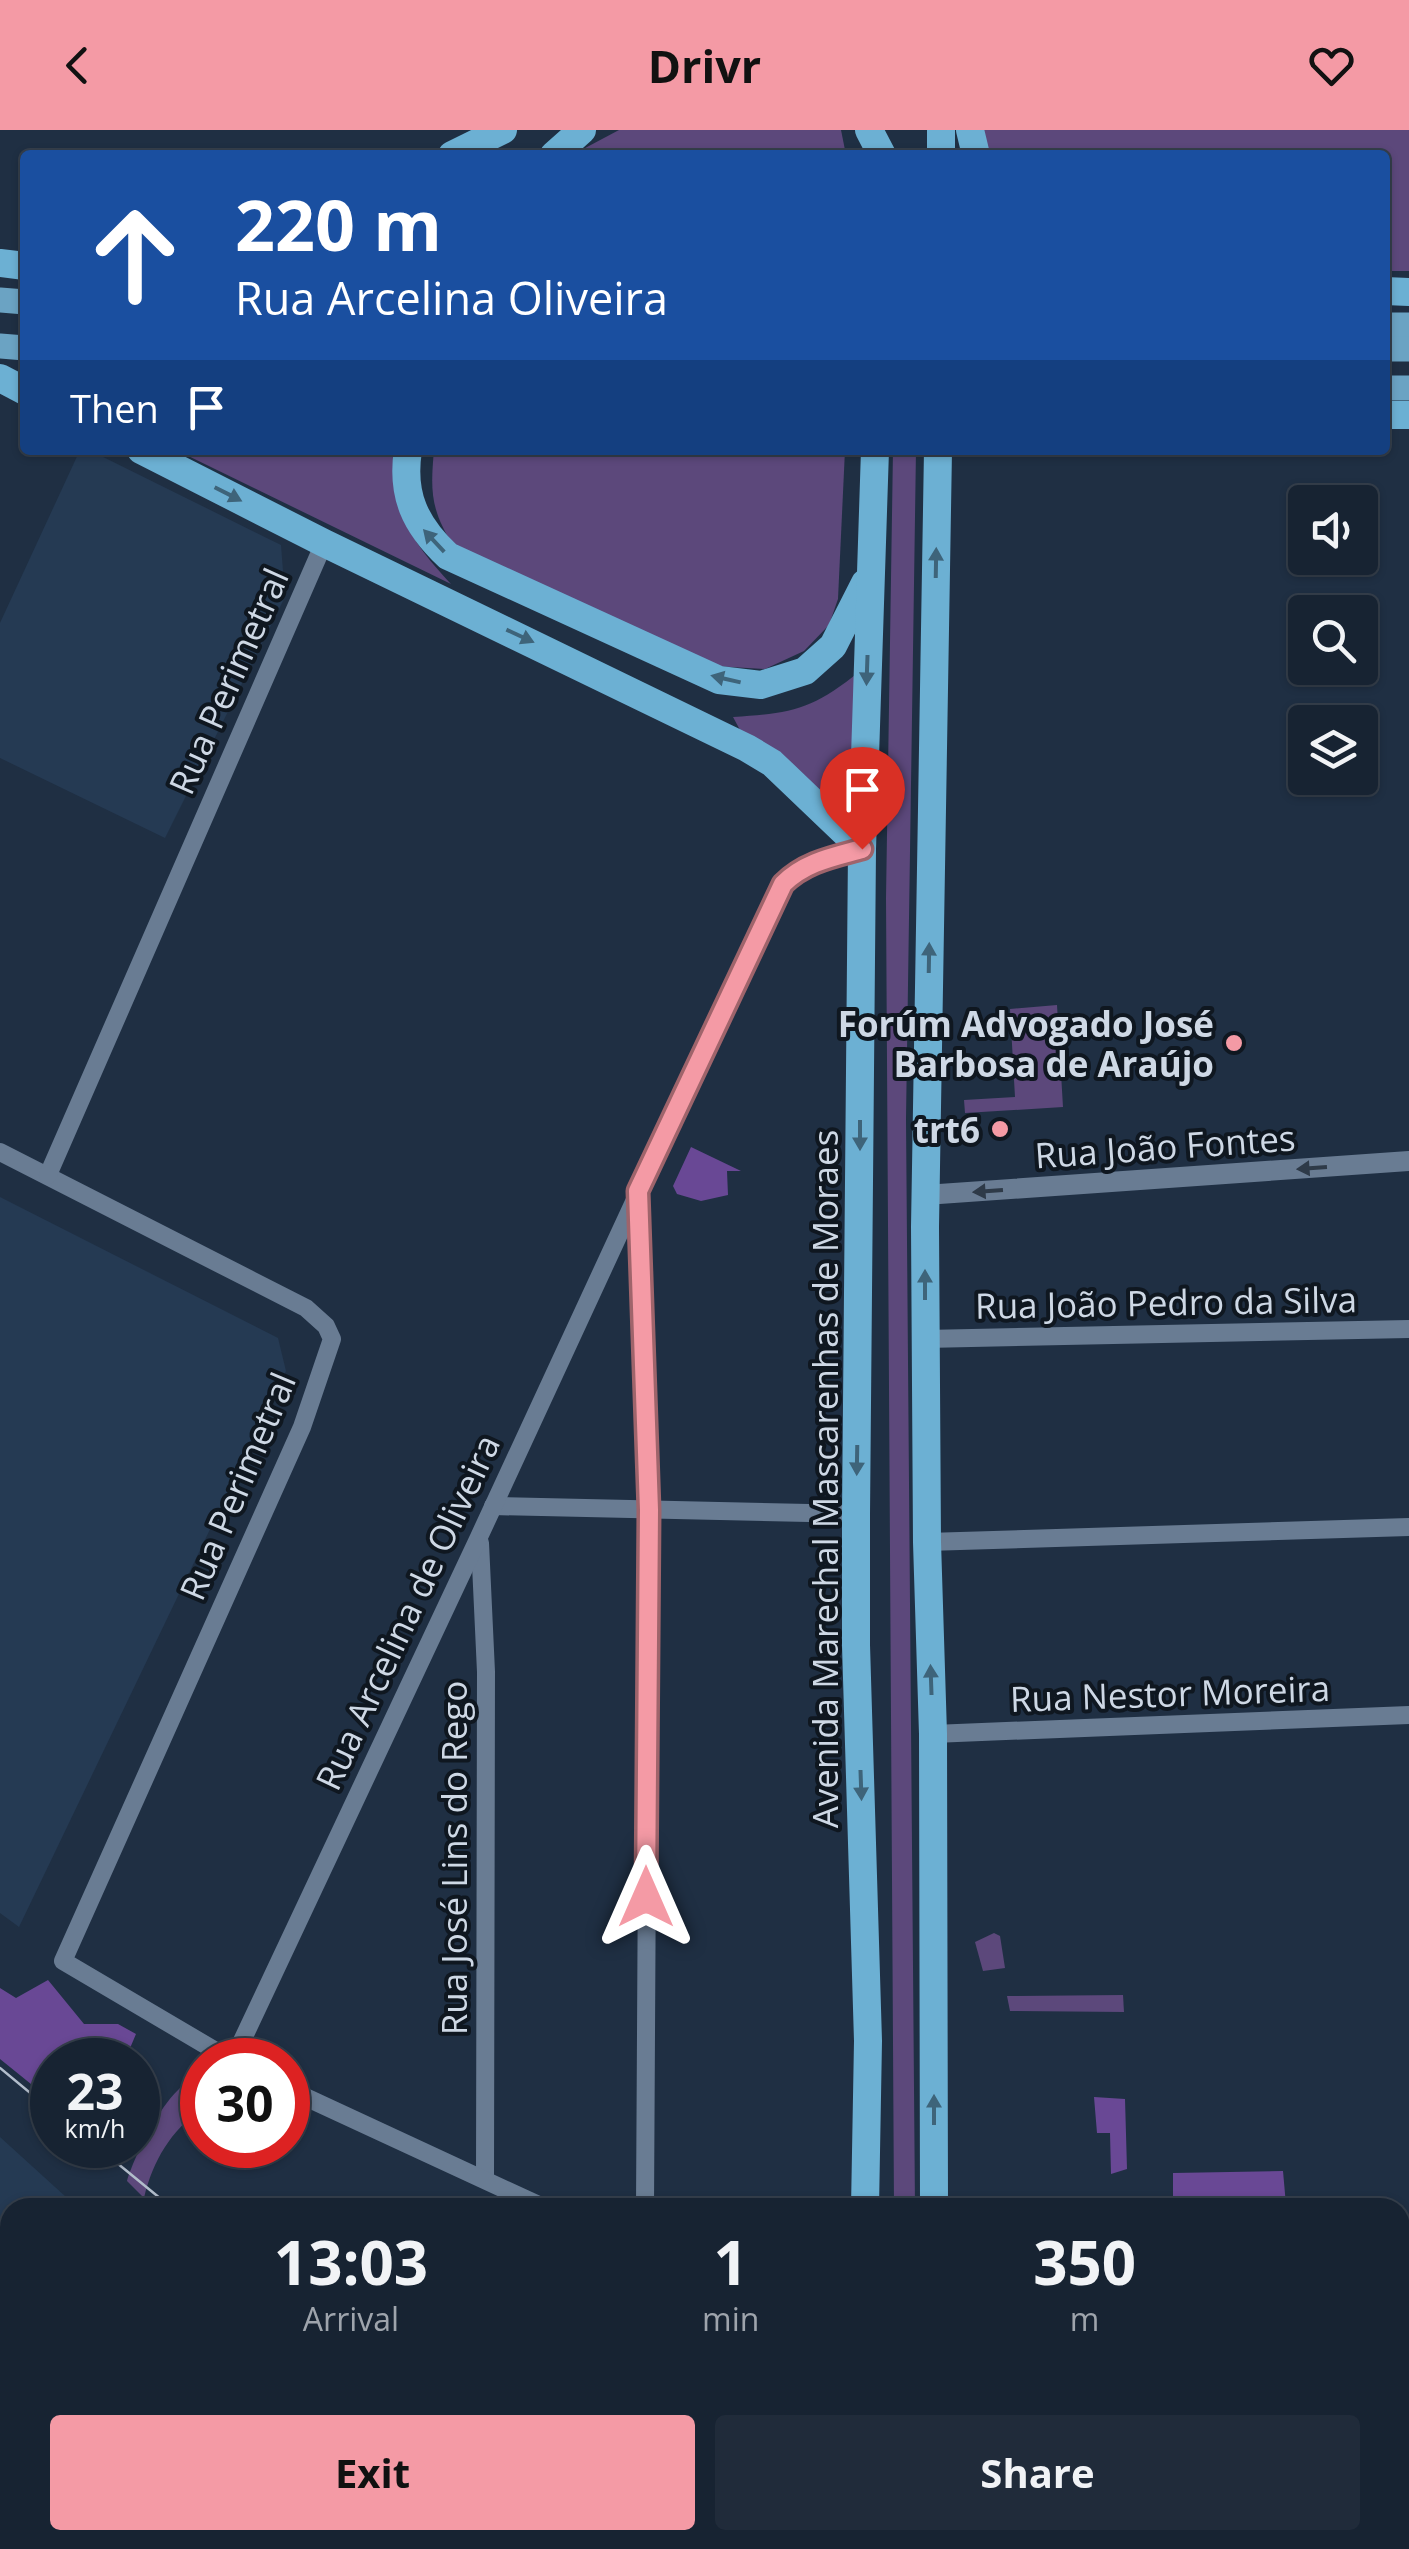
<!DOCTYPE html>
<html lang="en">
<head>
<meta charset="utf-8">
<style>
	body { margin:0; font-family:"Open Sans",sans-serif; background:#202b3a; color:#f1f3f6; height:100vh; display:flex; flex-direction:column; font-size:38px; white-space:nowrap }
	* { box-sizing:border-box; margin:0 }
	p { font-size:32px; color:#9ea4ac }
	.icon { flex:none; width:55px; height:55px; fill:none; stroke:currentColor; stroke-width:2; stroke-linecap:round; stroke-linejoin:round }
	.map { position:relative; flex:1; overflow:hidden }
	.details { position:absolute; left:0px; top:2068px; width:1410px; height:352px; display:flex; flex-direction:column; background:#172332; border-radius:30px 30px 0 0; box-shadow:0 2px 8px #0004,0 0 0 2px #36404d }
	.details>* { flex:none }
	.top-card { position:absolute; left:20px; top:20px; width:1370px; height:305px; border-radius:10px; box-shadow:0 2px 8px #0004,0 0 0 2px #36404d; background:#1a4fa0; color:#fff; overflow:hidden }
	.fabs { position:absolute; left:1288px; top:355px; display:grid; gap:20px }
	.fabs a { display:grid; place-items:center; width:90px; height:90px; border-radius:10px; background:#172332; box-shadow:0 2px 8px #0004,0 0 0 2px #36404d; font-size:50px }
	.speed { position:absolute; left:30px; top:1908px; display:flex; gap:20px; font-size:50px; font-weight:700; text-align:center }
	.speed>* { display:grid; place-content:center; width:130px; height:130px; border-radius:50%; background:#172332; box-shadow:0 2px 8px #0004,0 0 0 2px #36404d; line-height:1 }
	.speed small { font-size:25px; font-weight:400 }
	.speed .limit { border:15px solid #d22; background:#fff; color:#111 }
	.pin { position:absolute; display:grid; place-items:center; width:85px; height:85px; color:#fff; margin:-102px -42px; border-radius:50% 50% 50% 0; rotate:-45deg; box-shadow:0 0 10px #0007 }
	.pin .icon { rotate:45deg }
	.me { position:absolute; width:110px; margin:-55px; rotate:0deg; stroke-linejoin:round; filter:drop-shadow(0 0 8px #0008) }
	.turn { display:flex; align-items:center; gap:35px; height:210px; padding:0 50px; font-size:45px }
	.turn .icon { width:130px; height:130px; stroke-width:2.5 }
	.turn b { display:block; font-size:70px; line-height:85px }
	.then { display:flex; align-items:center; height:95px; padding:0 50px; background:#0003; gap:20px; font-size:38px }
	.eta { display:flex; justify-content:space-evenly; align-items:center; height:170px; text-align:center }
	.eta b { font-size:60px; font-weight:700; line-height:70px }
	.action { display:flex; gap:20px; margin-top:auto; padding:20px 50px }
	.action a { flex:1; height:115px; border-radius:10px; background:#f49aa5; color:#111; font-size:40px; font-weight:700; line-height:115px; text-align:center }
	.action a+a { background:#202b3a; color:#f1f3f6 }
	header { display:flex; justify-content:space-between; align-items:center; height:130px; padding:0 50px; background:#f49aa5; color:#111; font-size:45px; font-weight:700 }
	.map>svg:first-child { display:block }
	.built { fill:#253a53 }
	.green { fill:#5c487b }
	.forest { fill:#694895 }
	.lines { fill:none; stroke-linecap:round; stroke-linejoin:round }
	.minor { stroke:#697c93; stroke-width:18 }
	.tertiary { stroke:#697c93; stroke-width:20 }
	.primary { stroke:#6ba3c3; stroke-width:25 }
	.trunk { stroke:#6cb0d3; stroke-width:28 }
	.tram { stroke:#b2bdcb; stroke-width:2.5 }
	.oneway { fill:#3e647a }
	.oneway2 { fill:#2e3a48 }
	.route-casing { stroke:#9f646b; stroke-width:25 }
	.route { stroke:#f49aa5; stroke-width:18 }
	.poi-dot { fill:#f49aa5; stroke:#0f1720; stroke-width:4 }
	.labels { text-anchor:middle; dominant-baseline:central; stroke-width:8; stroke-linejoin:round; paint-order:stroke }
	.street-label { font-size:35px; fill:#ced8e5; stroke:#0f1720 }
	.poi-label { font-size:35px; font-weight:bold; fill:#ced8e5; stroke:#0f1720; text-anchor:end }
</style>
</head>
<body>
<header><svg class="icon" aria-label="back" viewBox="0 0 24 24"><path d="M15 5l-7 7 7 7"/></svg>Drivr<svg class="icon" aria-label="heart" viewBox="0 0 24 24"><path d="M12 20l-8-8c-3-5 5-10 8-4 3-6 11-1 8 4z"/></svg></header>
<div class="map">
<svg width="1409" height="2419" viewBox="0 0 1409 2419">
	<rect width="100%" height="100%" fill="#1f2f43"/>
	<g class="built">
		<path d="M80 320H89L281 415 285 467 165 708 0 628V493Z"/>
		<path d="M0 1067 278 1208 286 1241 19 1797 0 1783Z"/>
		<path d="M0 2007 77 2077 10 2078V2410H454L465 2419H0Z"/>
		<path d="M671 2410H796L793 2419H682Z"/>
	</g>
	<g class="green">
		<path d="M619 0H841L846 25H572Z"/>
		<path d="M983 0H1409V141H1385V25H989Z"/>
		<path d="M176 320H399C388 380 413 413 451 454Z"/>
		<path d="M434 320H845L838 469 829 495 804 521 765 539 714 536 455 419C431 380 430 364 434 320Z"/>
		<path d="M893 320H916L906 989 915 2078 894 2077 886 768Z"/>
		<path d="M860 541 857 704 740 600 733 587C793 583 812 580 860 541Z"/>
		<path d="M1057 875 1063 977 965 983 964 970 1015 967 1010 879Z"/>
		<path d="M994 1803 1000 1806 1005 1838 983 1841 975 1812Z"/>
		<path d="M1123 1865 1124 1882 1010 1881 1007 1866Z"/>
		<path d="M202 1945V1978C171 2001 153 2030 144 2068L127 2051C136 2022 169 1952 202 1945Z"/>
	</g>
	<g class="forest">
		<path d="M691 1017 741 1041H727L728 1065 701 1071 677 1064 673 1056Z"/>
		<path d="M48 1850 84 1894H118L136 1904 125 1930H52V1971L0 1929V1858L16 1868Z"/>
		<path d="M1094 1967 1125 1969 1127 2039 1111 2044 1110 2003H1097Z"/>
		<path d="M1283 2041 1286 2075 1173 2077V2043Z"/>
	</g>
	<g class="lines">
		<g class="minor">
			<path d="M0 1022 306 1178 326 1196 332 1209 302 1297 63 1831 231 1930"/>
			<path d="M48 1045 324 413"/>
			<path d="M639 1067 649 1379 645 2078"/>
			<path d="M925 1209 1409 1199"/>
			<path d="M493 1376 856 1384"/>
			<path d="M927 1412 1409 1397"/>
			<path d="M480 1413 486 1542 485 2049"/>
			<path d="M933 1604 1409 1585"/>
			<path d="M233 1930 479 1407 776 765C796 734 828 729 862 719"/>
			<path d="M288 1959 545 2078"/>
			<path d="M1400 2364 1409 2352"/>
			<path d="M1400 2379 1409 2387"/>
		</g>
		<path class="tertiary" d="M925 1065 1409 1031"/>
		<g class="primary">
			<path d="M0 170 25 172"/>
			<path d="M1385 195H1409"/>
			<path d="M0 216 25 218"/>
			<path d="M1385 219H1409"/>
			<path d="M1385 258H1409"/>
		</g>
		<g class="trunk">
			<path d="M869 0 882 25"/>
			<path d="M970 0 976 25"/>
			<path d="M452 25 503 0"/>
			<path d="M554 25 582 0"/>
			<path d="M941 25V0"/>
			<path d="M0 133 25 136"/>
			<path d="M1385 161 1409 162"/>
			<path d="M0 248 25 261"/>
			<path d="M1385 285H1409"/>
			<path d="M141 320 324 413 747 618 772 633 862 719"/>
			<path d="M408 320C401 365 415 395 448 426L719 550 761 555 805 541 833 516 865 453"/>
			<path d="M865 2078 868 1911 856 1515V1384L862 719 875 320"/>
			<path d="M934 2078 933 1604 927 1412 925 1097 938 320"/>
			<path d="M865 2410V2419"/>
			<path d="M934 2410V2419"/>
		</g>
		<g class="tram">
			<path d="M0 1938 52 1981"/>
			<path d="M95 2015 172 2078"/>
			<path d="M583 2410 594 2419"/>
		</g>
	</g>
	<defs><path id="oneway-solid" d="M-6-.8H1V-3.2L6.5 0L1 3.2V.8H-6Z" transform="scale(2.5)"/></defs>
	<g class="oneway">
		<use href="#oneway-solid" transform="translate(228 364) rotate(27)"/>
		<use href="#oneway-solid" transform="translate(434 411) rotate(-133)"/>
		<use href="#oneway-solid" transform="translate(936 433) rotate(-89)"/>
		<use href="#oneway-solid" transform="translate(520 506) rotate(25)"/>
		<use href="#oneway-solid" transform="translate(867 540) rotate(92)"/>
		<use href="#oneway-solid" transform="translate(726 549) rotate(-167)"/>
		<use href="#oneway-solid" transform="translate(929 828) rotate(-89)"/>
		<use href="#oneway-solid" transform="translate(860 1005) rotate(90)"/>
		<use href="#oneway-solid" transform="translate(925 1155) rotate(-90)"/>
		<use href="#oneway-solid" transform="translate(857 1330) rotate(91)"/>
		<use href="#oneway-solid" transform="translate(931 1550) rotate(-92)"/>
		<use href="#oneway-solid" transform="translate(861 1655) rotate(88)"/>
		<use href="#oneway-solid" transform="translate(934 1980) rotate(-90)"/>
	</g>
	<g class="oneway2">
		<use href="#oneway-solid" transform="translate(1312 1038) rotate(176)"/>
		<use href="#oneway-solid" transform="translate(988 1061) rotate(176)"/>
	</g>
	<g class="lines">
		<defs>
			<path id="route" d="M646 1767 649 1380 638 1061 783 754C805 732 833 727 862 719"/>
		</defs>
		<use href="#route" class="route-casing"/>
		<use href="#route" class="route"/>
	</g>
	<g class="poi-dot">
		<circle cx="1234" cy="913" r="10"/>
		<circle cx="1000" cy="999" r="10"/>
	</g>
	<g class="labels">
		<g class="street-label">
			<text transform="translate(228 551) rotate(-66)">Rua Perimetral</text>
			<text transform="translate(1165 1016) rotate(-4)">Rua João Fontes</text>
			<text transform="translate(1166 1172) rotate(-1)">Rua João Pedro da Silva</text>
			<text transform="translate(824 1349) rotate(-90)">Avenida Marechal Mascarenhas de Moraes</text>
			<text transform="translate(237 1356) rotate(-67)">Rua Perimetral</text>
			<text transform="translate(407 1482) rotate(-65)">Rua Arcelina de Oliveira</text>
			<text transform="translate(1170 1563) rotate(-2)">Rua Nestor Moreira</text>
			<text transform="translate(453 1728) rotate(-90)">Rua José Lins do Rego</text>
		</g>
		<g class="poi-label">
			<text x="1214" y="893">Forúm Advogado José<tspan x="1214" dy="40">Barbosa de Araújo</tspan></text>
			<text x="980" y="999">trt6</text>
		</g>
	</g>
</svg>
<div class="fabs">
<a><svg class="icon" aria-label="sound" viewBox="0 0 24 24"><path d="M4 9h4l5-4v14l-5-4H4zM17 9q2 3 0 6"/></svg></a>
<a><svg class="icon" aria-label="search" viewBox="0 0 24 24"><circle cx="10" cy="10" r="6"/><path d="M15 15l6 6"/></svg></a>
<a><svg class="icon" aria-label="layers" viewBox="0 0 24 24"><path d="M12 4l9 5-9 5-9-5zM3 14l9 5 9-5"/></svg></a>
</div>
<div class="speed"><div>23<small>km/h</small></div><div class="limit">30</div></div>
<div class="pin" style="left:862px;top:719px;background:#d93025"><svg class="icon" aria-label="arrive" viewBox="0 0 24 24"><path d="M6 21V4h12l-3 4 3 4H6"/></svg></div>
<svg class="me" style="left:646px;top:1767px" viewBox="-20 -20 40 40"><path d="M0-17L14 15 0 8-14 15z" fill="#f49aa5" stroke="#fff" stroke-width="4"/></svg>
<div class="top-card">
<div class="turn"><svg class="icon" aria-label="ahead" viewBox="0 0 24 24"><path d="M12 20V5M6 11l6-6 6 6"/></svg><div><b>220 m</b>Rua Arcelina Oliveira</div></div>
<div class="then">Then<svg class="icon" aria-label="arrive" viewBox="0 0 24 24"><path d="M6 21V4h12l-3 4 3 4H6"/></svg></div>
</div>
<section class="details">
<div class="eta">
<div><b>13:03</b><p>Arrival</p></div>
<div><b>1</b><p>min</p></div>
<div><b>350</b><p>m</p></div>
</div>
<div class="action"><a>Exit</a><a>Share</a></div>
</section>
</div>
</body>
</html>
